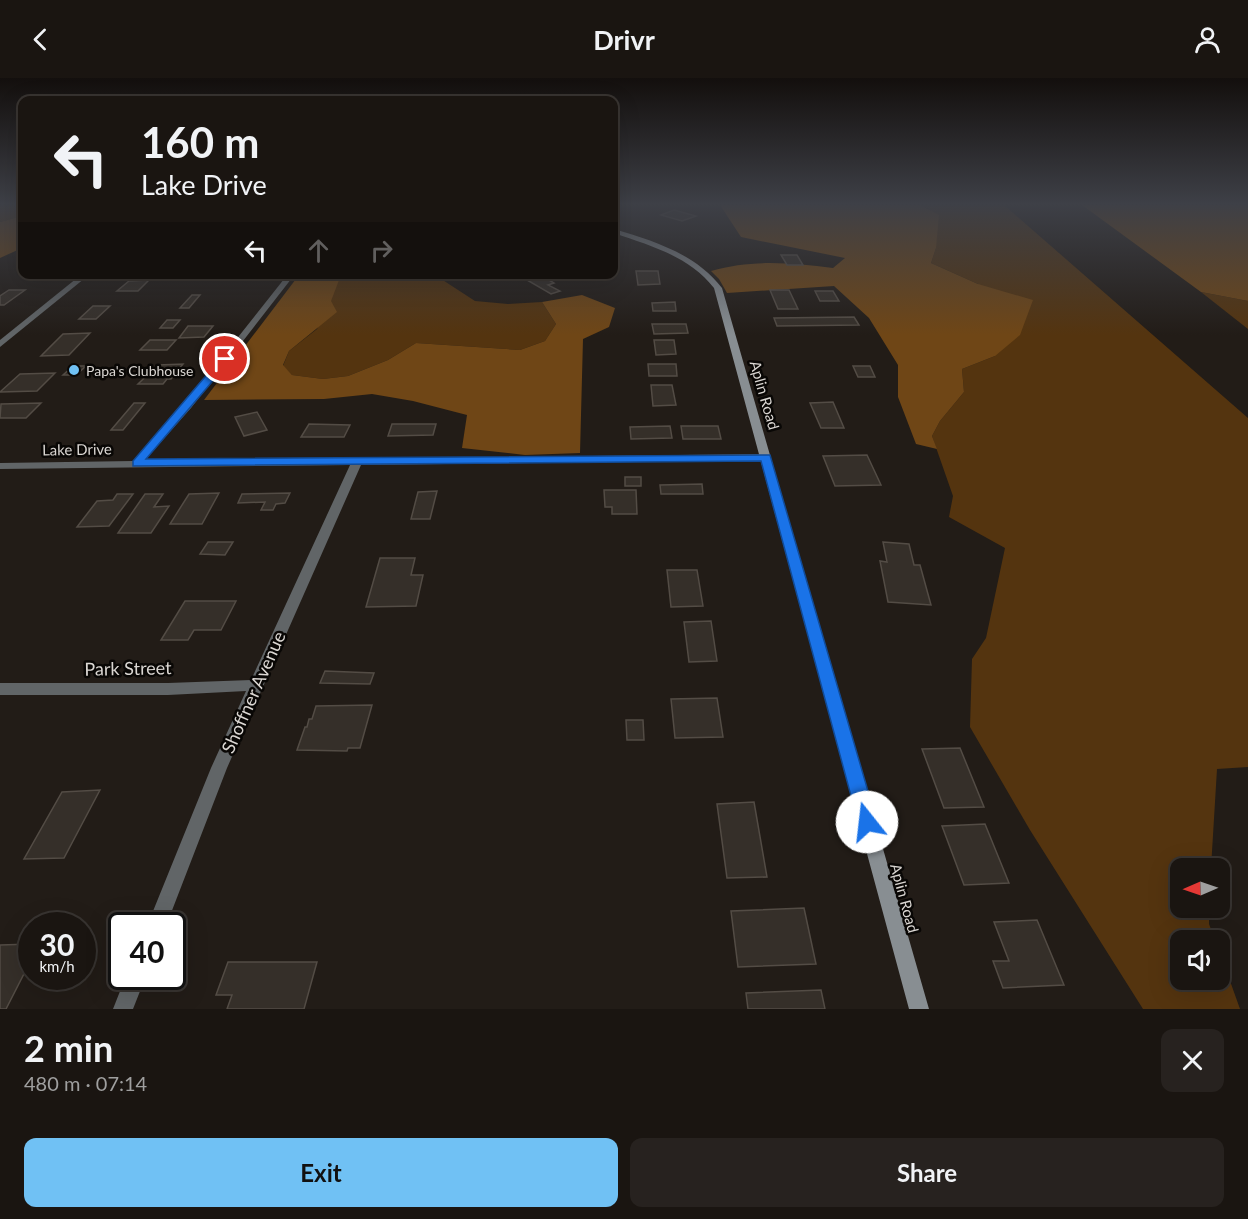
<!DOCTYPE html>
<html lang="en">
<head>
<meta charset="utf-8">
<style>
	body { margin:0; font-family:Lato,sans-serif; background:#27221f; color:#f1f3f6; height:100vh; display:flex; flex-direction:column; font-size:22px; white-space:nowrap }
	* { box-sizing:border-box; margin:0 }
	p { font-size:20px; color:#9f9f9f }
	.icon { flex:none; width:33px; height:33px; fill:none; stroke:currentColor; stroke-width:2; stroke-linecap:round; stroke-linejoin:round }
	.map { position:relative; height:931px; overflow:hidden }
	.sheet { display:flex; flex-direction:column; background:#1a1511; flex:1 }
	.sheet>* { flex:none }
	.banner { position:absolute; left:18px; top:18px; width:600px; height:183px; border-radius:12px; box-shadow:0 6px 24px #0002,0 0 0 2px #383431; background:#1a1511; color:#f1f3f6; overflow:hidden }
	.needle { width:39px; rotate:268deg }
	.buttons { position:absolute; left:1170px; top:780px; display:grid; gap:12px }
	.buttons a { display:grid; place-items:center; width:60px; height:60px; border-radius:12px; background:#1a1511; box-shadow:0 6px 24px #0002,0 0 0 2px #383431; font-size:30px }
	.speed { position:absolute; left:18px; top:834px; display:flex; gap:12px; font-size:30px; font-weight:700; text-align:center }
	.speed>* { display:grid; place-content:center; width:78px; height:78px; border-radius:50%; background:#1a1511; box-shadow:0 6px 24px #0002,0 0 0 2px #383431; line-height:1 }
	.speed small { font-size:15px; font-weight:400 }
	.speed .limit { border:3px solid #111; border-radius:9px; background:#fff; color:#111 }
	.pin { position:absolute; display:grid; place-items:center; width:51px; height:51px; color:#fff; margin:-26px; border:3px solid #fff; border-radius:50%; box-shadow:0 2px 6px #0007 }
	.me { position:absolute; width:66px; margin:-33px; rotate:344deg; stroke-linejoin:round; filter:drop-shadow(0 0 4px #0008) }
	.turn { display:flex; align-items:center; gap:21px; height:126px; padding:0 24px; font-size:27px }
	.turn .icon { width:78px; height:78px; stroke-width:2.5 }
	.turn b { display:block; font-size:42px; line-height:51px }
	.lanes { display:flex; align-items:center; height:57px; padding:0 24px; background:#0003; justify-content:center; gap:30px; direction:ltr }
	.lanes .off { opacity:.35 }
	.round { display:grid; place-items:center; flex:none; width:63px; height:63px; border-radius:12px; background:#27221f }
	.summary { display:flex; align-items:center; justify-content:space-between; height:102px; padding:0 24px }
	h1 { font-size:36px; font-weight:700; line-height:45px }
	.cta { display:flex; gap:12px; margin-top:auto; padding:12px 24px }
	.cta a { flex:1; height:69px; border-radius:12px; background:#70c1f4; color:#111; font-size:24px; font-weight:700; line-height:69px; text-align:center }
	.cta a+a { background:#27221f; color:#f1f3f6 }
	header { display:flex; justify-content:space-between; align-items:center; height:78px; padding:0 24px; background:#1a1511; font-size:27px; font-weight:700 }
	.map>svg:first-child { display:block }
	.green { fill:#54340f }
	.forest { fill:#6f4616 }
	.building { fill:#352f29; stroke:#534c45; stroke-width:1.5 }
	.lines { fill:none; stroke-linecap:round; stroke-linejoin:round }
	.street { fill:#616567; fill-rule:evenodd }
	.secondary { fill:#888e92; fill-rule:evenodd }
	.route { fill:#1a73e8; stroke:#114b97; stroke-width:1.5 }
	.poi-dot { fill:#70c1f4; stroke:#090705; stroke-width:2 }
	.labels { text-anchor:middle; dominant-baseline:central; stroke-width:5; stroke-linejoin:round; paint-order:stroke }
	.far-poi-label { font-size:14px; fill:#dbd7d3; stroke:#090705; text-anchor:start }
	.street-label { font-size:15px; fill:#dbd7d3; stroke:#090705 }
	.near-street-label { font-size:18px; fill:#dbd7d3; stroke:#090705 }
</style>
</head>
<body>
<header><svg class="icon" aria-label="back" viewBox="0 0 24 24"><path d="M15 5l-7 7 7 7"/></svg>Drivr<svg class="icon" aria-label="person" viewBox="0 0 24 24"><circle cx="12" cy="8" r="4"/><path d="M4 21q1-7 8-7t8 7"/></svg></header>
<div class="map">
<svg width="1248" height="931" viewBox="0 0 1248 931">
	<rect width="100%" height="100%" fill="#221c17"/>
	<g class="green">
		<path d="M0 127H22V138L0 144Z"/>
		<path d="M920 127H1004L1248 340V689L1217 691 1211 790H1180V830H1209V846L1215 862H1180V902H1220V875L1240 931H1143L1030 752 970 649 972 581 986 560 1005 470 949 439 953 418 932 358 940 343 964 314 962 291 995 278 978 206 931 185 936 170 929 131Z"/>
		<path d="M341 197H435L475 223 508 226 542 224 556 246 545 263 520 272 416 265 388 282 348 298 323 301 292 297 283 288 289 273 317 251Z"/>
		<path d="M1201 214 1248 223V251Z"/>
	</g>
	<g class="forest">
		<path d="M720 127H920L939 137 936 170 931 185 978 206 1033 222 1020 257 995 278 962 291 964 314 940 343 932 358 937 371 916 366 898 319V287L869 240 834 208 727 215 719 201 711 193C752 181 791 185 833 190L845 180 741 159Z"/>
		<path d="M1082 127H1248V223L1201 214Z"/>
		<path d="M22 138V170L0 180V144Z"/>
		<path d="M299 197H341L331 223 337 234 289 273 283 287 292 297 323 301 348 298 388 282 416 265 520 272 545 263 556 246 542 224 582 217 615 230 609 249 583 261 580 375 525 377 462 370 467 337 413 323 372 316 324 321 204 322Z"/>
	</g>
	<g class="building">
		<path d="M674 132 696 138 682 143 661 137Z"/>
		<path d="M781 177H797L803 187H787Z"/>
		<path d="M636 193H658L660 206 638 207Z"/>
		<path d="M546 197 553 201 549 202 554 205 548 207 560 213 551 216 527 202Z"/>
		<path d="M149 202 138 213H117L129 203Z"/>
		<path d="M9 212H25L4 227H0V218Z"/>
		<path d="M770 212H789L798 231H778Z"/>
		<path d="M815 213H833L839 223H820Z"/>
		<path d="M192 217H200L189 230H180Z"/>
		<path d="M675 224 676 233H653L652 225Z"/>
		<path d="M93 228H110L96 241H79Z"/>
		<path d="M854 239 859 247 777 248 774 240Z"/>
		<path d="M167 242H180L173 250H160Z"/>
		<path d="M652 246H686L688 255 654 256Z"/>
		<path d="M188 248H213L204 259 179 260Z"/>
		<path d="M90 255 69 277 41 278 63 256Z"/>
		<path d="M150 262H176L167 272H140Z"/>
		<path d="M654 262H674L676 276 656 277Z"/>
		<path d="M183 286 171 301H167L163 306H138L158 287Z"/>
		<path d="M648 286H676L677 298H649Z"/>
		<path d="M73 288H86L76 297H63Z"/>
		<path d="M853 288H870L875 299H858Z"/>
		<path d="M55 295 37 313 0 314 20 296Z"/>
		<path d="M651 307H672L676 327 653 328Z"/>
		<path d="M833 324 844 350H821L810 325Z"/>
		<path d="M41 325 26 340H0L1 326Z"/>
		<path d="M134 325H145L123 352H111Z"/>
		<path d="M257 334 267 352 244 358 235 339Z"/>
		<path d="M309 346 350 347 344 359H301Z"/>
		<path d="M392 346H436L433 357 388 358Z"/>
		<path d="M670 348 672 360 631 361 630 349Z"/>
		<path d="M681 348H718L721 361H683Z"/>
		<path d="M867 377 881 407 835 408 823 378Z"/>
		<rect x="625" y="399" width="16" height="9"/>
		<path d="M702 406 703 416H661L660 407Z"/>
		<path d="M604 412H636L637 436H612V429H605Z"/>
		<path d="M437 413 430 441H411L418 414Z"/>
		<path d="M219 415 202 446H170L189 416Z"/>
		<path d="M290 415 285 425 276 426 273 432H261L265 424 238 425 242 416Z"/>
		<path d="M117 416H133L109 448 77 449 97 423 113 422Z"/>
		<path d="M145 416H163L154 429 169 428 151 455H118Z"/>
		<path d="M208 464H233L225 477 200 476Z"/>
		<path d="M883 464 909 466 914 487H920L931 527 888 524 880 483 887 484Z"/>
		<path d="M380 480H415L411 497H423L416 528 366 529Z"/>
		<path d="M667 492H697L703 528 671 529Z"/>
		<path d="M185 523H236L221 552H194L188 562H161Z"/>
		<path d="M711 543 717 583 689 584 684 544Z"/>
		<path d="M325 593 374 595 370 606 320 605Z"/>
		<path d="M717 620 723 659 675 660 671 621Z"/>
		<path d="M372 627 360 670H348L347 673 297 672 305 649H307L309 641H312L316 628Z"/>
		<path d="M626 642H643L644 662H627Z"/>
		<path d="M960 670 984 729 944 730 922 671Z"/>
		<path d="M100 712 64 780 24 781 62 714Z"/>
		<path d="M754 724 767 799 727 800 717 726Z"/>
		<path d="M985 746 1009 805 964 807 942 748Z"/>
		<path d="M804 830 816 886 738 889 731 833Z"/>
		<path d="M1037 842 1064 907 1003 910 993 883H1009L994 844Z"/>
		<path d="M32 866V889L27 890 6 931H0V867Z"/>
		<path d="M228 884H317L304 931H227L232 917H216Z"/>
		<path d="M821 912 825 931H748L746 915Z"/>
	</g>
	<g class="lines">
		<g class="street">
			<path d="M82 196H90L0 269V262Z"/>
			<path d="M288 196H295L191 330 144 383 766 376 771 379 766 382 361 387 227 690 166 848H147L211 690 246 613 168 617H0V605H168L251 602 350 387 0 391V385L133 383 185 326Z"/>
			<path d="M126 898H146L133 931H113Z"/>
		</g>
		<path class="secondary" d="M614 151C654 163 696 176 722 210L929 931H909L714 210C689 178 651 168 614 155Z"/>
	</g>
	<linearGradient id="sky" x2="0" y2="1"><stop stop-color="#130f0d"/><stop offset="0.49" stop-color="#3e4047"/><stop offset="1" stop-color="#3e4047" stop-opacity="0"/></linearGradient>
	<rect width="1248" height="257" fill="url(#sky)"/>
	<path class="route" d="M225 278 230 281 229 284 146 381 770 377 877 744 874 750 867 752 861 750 858 744 761 383 133 388V383L222 279Z"/>
	<circle class="poi-dot" cx="74" cy="292" r="6"/>
	<g class="labels">
		<g class="far-poi-label">
			<text x="86" y="292">Papa's Clubhouse</text>
		</g>
		<g class="street-label">
			<text transform="translate(765 317) rotate(74)">Aplin Road</text>
			<text transform="translate(77 371) rotate(-1)">Lake Drive</text>
			<text transform="translate(905 820) rotate(75)">Aplin Road</text>
		</g>
		<g class="near-street-label">
			<text transform="translate(128 590) rotate(-1)">Park Street</text>
			<text transform="translate(253 614) rotate(-66)">Shoffner Avenue</text>
		</g>
	</g>
</svg>
<div class="buttons">
<a><svg class="needle" viewBox="-14 -14 28 28"><path d="M0-13l5 13h-10z" fill="#e53935"/><path d="M0 13l5-13h-10z" fill="#9f9f9f"/></svg></a>
<a><svg class="icon" aria-label="sound" viewBox="0 0 24 24"><path d="M4 9h4l5-4v14l-5-4H4zM17 9q2 3 0 6"/></svg></a>
</div>
<div class="speed"><div>30<small>km/h</small></div><div class="limit">40</div></div>
<div class="pin" style="left:225px;top:281px;background:#d93025"><svg class="icon" aria-label="arrive" viewBox="0 0 24 24"><path d="M6 21V4h12l-3 4 3 4H6"/></svg></div>
<svg class="me" style="left:867px;top:744px" viewBox="-20 -20 40 40"><circle r="19" fill="#fff"/><path d="M0-13L10 11 0 6-10 11z" fill="#1a73e8"/></svg>
<div class="banner">
<div class="turn"><svg class="icon" aria-label="left" viewBox="0 0 24 24"><path d="M17 20v-9H6M10 6l-5 5 5 5"/></svg><div><b>160 m</b>Lake Drive</div></div>
<div class="lanes"><svg class="icon" aria-label="left" viewBox="0 0 24 24"><path d="M17 20v-9H6M10 6l-5 5 5 5"/></svg><svg class="icon off" aria-label="ahead" viewBox="0 0 24 24"><path d="M12 20V5M6 11l6-6 6 6"/></svg><svg class="icon off" aria-label="right" viewBox="0 0 24 24"><path d="M7 20v-9h11M14 6l5 5-5 5"/></svg></div>
</div>
</div>
<section class="sheet">
<div class="summary"><div><h1>2 min</h1><p>480 m · 07:14</p></div><a class="round"><svg class="icon" aria-label="close" viewBox="0 0 24 24"><path d="M6 6l12 12M18 6L6 18"/></svg></a></div>
<div class="cta"><a>Exit</a><a>Share</a></div>
</section>
</body>
</html>
